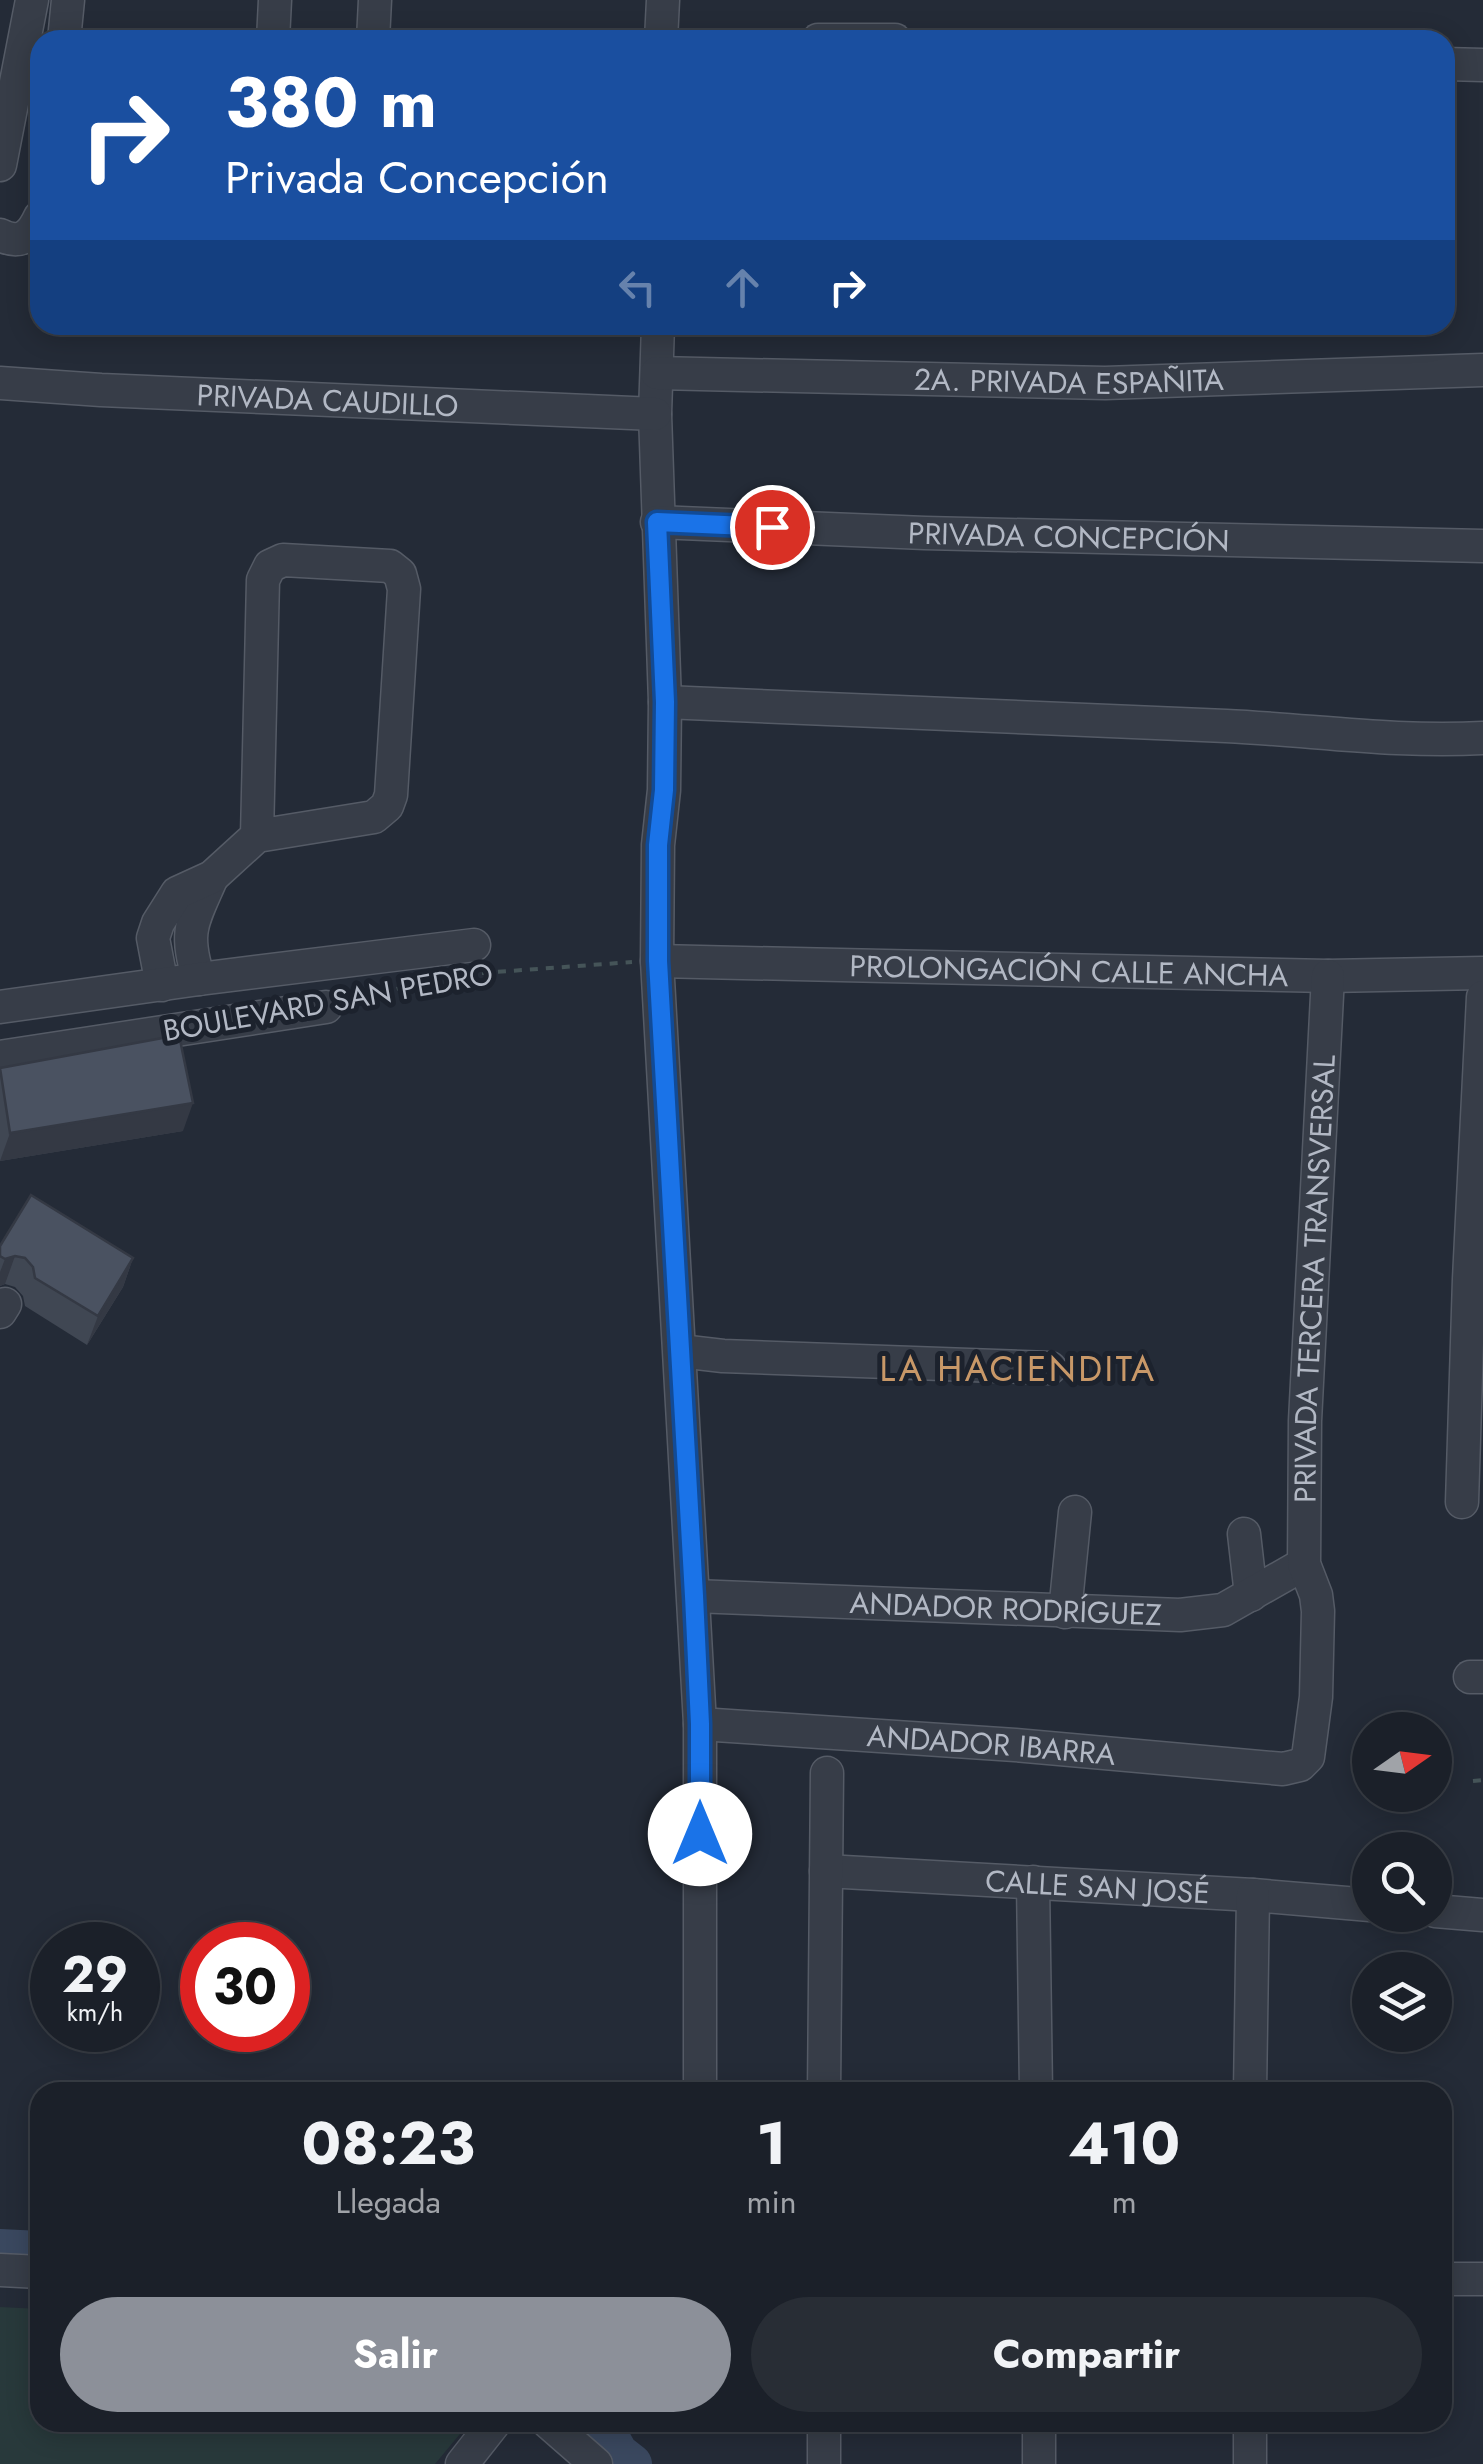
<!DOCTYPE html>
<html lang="es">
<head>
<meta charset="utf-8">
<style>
	body { margin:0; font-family:Jost,sans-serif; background:#282d35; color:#f1f3f6; height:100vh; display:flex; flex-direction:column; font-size:38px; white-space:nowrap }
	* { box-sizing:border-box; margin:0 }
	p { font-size:32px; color:#a0a3a8 }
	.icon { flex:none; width:55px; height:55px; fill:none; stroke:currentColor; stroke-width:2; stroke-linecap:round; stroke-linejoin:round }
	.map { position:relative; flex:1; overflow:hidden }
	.side { position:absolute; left:30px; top:2082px; width:1422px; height:350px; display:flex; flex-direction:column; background:#1b2029; border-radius:30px; box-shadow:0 5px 25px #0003,0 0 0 2px #393e46 }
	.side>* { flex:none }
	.hud { position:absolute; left:30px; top:30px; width:1425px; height:305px; border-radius:30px; box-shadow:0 5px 25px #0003,0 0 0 2px #393e46; background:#1a4fa0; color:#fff; overflow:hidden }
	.needle { width:65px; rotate:76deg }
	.fabs { position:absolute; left:1352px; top:1712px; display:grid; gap:20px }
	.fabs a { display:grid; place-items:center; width:100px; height:100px; border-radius:50%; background:#1b2029; box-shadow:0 5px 25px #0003,0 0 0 2px #393e46; font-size:50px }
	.speed { position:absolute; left:30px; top:1922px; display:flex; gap:20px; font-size:50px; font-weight:700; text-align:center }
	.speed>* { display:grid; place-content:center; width:130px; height:130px; border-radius:50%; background:#1b2029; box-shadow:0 5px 25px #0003,0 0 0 2px #393e46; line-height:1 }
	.speed small { font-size:25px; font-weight:400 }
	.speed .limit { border:15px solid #d22; background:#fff; color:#111 }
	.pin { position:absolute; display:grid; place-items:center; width:85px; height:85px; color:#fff; margin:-42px; border:5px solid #fff; border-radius:50%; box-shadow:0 2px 10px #0007 }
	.me { position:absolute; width:110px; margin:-55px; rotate:0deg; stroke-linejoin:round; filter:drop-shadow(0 0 8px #0008) }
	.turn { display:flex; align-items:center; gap:35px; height:210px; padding:0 30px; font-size:45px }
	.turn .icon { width:130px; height:130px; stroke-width:2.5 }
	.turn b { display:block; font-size:70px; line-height:85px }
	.lanes { display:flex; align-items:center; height:95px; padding:0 30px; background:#0003; justify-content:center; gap:50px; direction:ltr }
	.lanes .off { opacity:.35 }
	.eta { display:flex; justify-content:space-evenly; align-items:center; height:170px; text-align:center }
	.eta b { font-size:60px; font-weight:700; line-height:70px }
	.action { display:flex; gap:20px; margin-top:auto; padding:20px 30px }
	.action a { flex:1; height:115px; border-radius:60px; background:#8c9099; color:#fff; font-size:40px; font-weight:700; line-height:115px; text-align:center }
	.action a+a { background:#282d35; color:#f1f3f6 }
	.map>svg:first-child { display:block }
	.green { fill:#28393b }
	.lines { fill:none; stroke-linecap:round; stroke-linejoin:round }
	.river { stroke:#3a485f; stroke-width:40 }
	.minor-casing { stroke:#555b66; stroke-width:35 }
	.path { stroke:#455458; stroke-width:4; stroke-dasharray:8 8; stroke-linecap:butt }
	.minor { stroke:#373d48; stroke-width:32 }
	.wall { fill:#404753 }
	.shaded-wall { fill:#343944 }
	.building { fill:#4a5261; stroke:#343944; stroke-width:2.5 }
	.route-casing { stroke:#114b97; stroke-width:25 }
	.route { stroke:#1a73e8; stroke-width:18 }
	.labels { text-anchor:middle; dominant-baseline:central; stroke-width:10; stroke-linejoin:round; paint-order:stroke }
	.street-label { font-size:30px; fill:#b2b8c4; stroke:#1c222d }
	.quarter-label { font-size:35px; letter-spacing:2.5px; fill:#c89868; stroke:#1c222d }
</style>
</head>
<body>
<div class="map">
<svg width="1483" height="2464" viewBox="0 0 1483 2464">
	<rect width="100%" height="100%" fill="#242b37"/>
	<path class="green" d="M0 2307 40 2309V2422L469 2423 435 2464H0Z"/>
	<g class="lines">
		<g class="river">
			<path d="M0 2249 40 2251"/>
			<path d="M601 2422 618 2453 632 2464"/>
		</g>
		<defs>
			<g id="minor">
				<path d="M64 40 68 0"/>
				<path d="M273 40 275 0"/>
				<path d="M373 40 375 0"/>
				<path d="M661 40 663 0"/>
				<path d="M818 40H895"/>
				<path d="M1445 64 1483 65"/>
				<path d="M0 165 32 0"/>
				<path d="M0 235C21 245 31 236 40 217"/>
				<path d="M658 325 655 414 665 702 664 790 658 845 657 961 700 1724V2092"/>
				<path id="s1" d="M657 373 1105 383 1483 370"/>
				<path id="s2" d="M0 383 101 390 655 414"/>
				<path id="s3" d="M657 522 925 533 1483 546"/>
				<path d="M665 702C852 710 1039 718 1226 726 1312 730 1397 743 1483 738"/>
				<path id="s4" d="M657 961 1328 976 1483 973"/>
				<path d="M199 979C183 931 193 921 212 877"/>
				<path d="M162 985 153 938 158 923 177 893 212 877 257 836 374 817 387 806 391 795 404 589 400 574 390 566 283 560 270 566 263 580 257 836"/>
				<path d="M0 1007 199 979 474 945"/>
				<path d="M0 1057 326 1007"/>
				<path d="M0 1312 5 1304"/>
				<path d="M680 1351 723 1356 1050 1368"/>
				<path d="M1462 1502 1469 1279 1483 997"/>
				<path d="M1244 1534 1251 1595"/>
				<path id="s5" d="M694 1596 1180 1615 1223 1610 1304 1564"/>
				<path d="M1065 1612 1075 1512"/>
				<path d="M1470 1677H1483"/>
				<path id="s6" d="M700 1724 1015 1745 1283 1769 1300 1765 1308 1757 1316 1697 1318 1611 1316 1595 1304 1564 1305 1421 1328 976"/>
				<path id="s7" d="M826 1871 1253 1895 1370 1905"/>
				<path d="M1033 1882 1036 2092"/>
				<path d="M1435 1911 1483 1915"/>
				<path d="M824 2092 827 1773"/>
				<path d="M1250 2092 1253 1895"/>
				<path d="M0 2270 40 2272"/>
				<path d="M1442 2279H1483"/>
				<path d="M548 2422 596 2464"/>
				<path d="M824 2422V2464"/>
				<path d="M1039 2422V2464"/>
				<path d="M1250 2422V2464"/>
				<path d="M462 2464 495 2422"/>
			</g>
		</defs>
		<use href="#minor" class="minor-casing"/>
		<g class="path">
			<path d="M482 973 632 962"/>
			<path d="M350 1000 438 979"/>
			<path d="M1473 1781 1483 1780"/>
		</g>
		<use href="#minor" class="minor"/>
	</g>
	<g class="wall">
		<path d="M0 1068 183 1131 0 1161Z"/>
		<path d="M0 1246 133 1258 123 1287 87 1345 25 1306 23 1296 15 1287 5 1284 0 1286Z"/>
	</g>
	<g class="shaded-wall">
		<path d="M193 1103 183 1131 0 1161 10 1133Z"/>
		<path d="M15 1256 5 1284 0 1286V1272L5 1259Z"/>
		<path d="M133 1258 123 1287 87 1345 98 1316Z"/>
	</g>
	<g class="building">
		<path d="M179 1035 193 1103 10 1133 0 1068Z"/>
		<path d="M31 1195 133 1258 98 1316 35 1278 33 1267 25 1258 15 1256 5 1259 0 1256V1246Z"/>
	</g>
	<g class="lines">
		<defs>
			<path id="route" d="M700 1834V1724L694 1596 658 961V845L664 790 665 702 657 522 772 527"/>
		</defs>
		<use href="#route" class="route-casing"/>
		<use href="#route" class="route"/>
	</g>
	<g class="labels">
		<g class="street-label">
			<text stroke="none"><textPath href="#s1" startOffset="412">2A. PRIVADA ESPAÑITA</textPath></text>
			<text stroke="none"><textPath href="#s2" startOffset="328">PRIVADA CAUDILLO</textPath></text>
			<text stroke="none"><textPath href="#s3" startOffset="412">PRIVADA CONCEPCIÓN</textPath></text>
			<text stroke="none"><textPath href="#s4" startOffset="412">PROLONGACIÓN CALLE ANCHA</textPath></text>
			<text transform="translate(328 1002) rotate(-10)">BOULEVARD SAN PEDRO</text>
			<text stroke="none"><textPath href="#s6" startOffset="1095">PRIVADA TERCERA TRANSVERSAL</textPath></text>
			<text stroke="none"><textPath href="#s5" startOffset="312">ANDADOR RODRÍGUEZ</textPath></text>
			<text stroke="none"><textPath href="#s6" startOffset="292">ANDADOR IBARRA</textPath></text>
			<text stroke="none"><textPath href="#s7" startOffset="272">CALLE SAN JOSÉ</textPath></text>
		</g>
		<g class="quarter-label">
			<text x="1018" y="1369">LA HACIENDITA</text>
		</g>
	</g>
</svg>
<div class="fabs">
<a><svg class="needle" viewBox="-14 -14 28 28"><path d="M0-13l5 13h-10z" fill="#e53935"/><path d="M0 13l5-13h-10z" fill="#a0a3a8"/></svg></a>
<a><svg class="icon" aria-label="search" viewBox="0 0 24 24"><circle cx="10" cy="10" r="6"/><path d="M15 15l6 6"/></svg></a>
<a><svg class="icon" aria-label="layers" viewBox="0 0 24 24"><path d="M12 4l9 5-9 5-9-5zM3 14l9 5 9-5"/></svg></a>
</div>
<div class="speed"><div>29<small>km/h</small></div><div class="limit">30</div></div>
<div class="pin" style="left:772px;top:527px;background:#d93025"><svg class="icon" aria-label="arrive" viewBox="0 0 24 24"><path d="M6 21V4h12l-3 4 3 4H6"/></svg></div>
<svg class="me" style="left:700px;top:1834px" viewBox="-20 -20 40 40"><circle r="19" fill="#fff"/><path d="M0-13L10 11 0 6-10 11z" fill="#1a73e8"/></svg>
<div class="hud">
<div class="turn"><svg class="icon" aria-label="right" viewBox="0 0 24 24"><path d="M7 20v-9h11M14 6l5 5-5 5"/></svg><div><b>380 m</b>Privada Concepción</div></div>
<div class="lanes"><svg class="icon off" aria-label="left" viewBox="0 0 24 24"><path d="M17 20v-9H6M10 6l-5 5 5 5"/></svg><svg class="icon off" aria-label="ahead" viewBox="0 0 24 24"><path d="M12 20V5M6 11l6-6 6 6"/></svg><svg class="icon" aria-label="right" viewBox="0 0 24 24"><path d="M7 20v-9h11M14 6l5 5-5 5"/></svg></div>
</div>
<section class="side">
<div class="eta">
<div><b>08:23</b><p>Llegada</p></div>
<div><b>1</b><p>min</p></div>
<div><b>410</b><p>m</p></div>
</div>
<div class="action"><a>Salir</a><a>Compartir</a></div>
</section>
</div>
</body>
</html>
